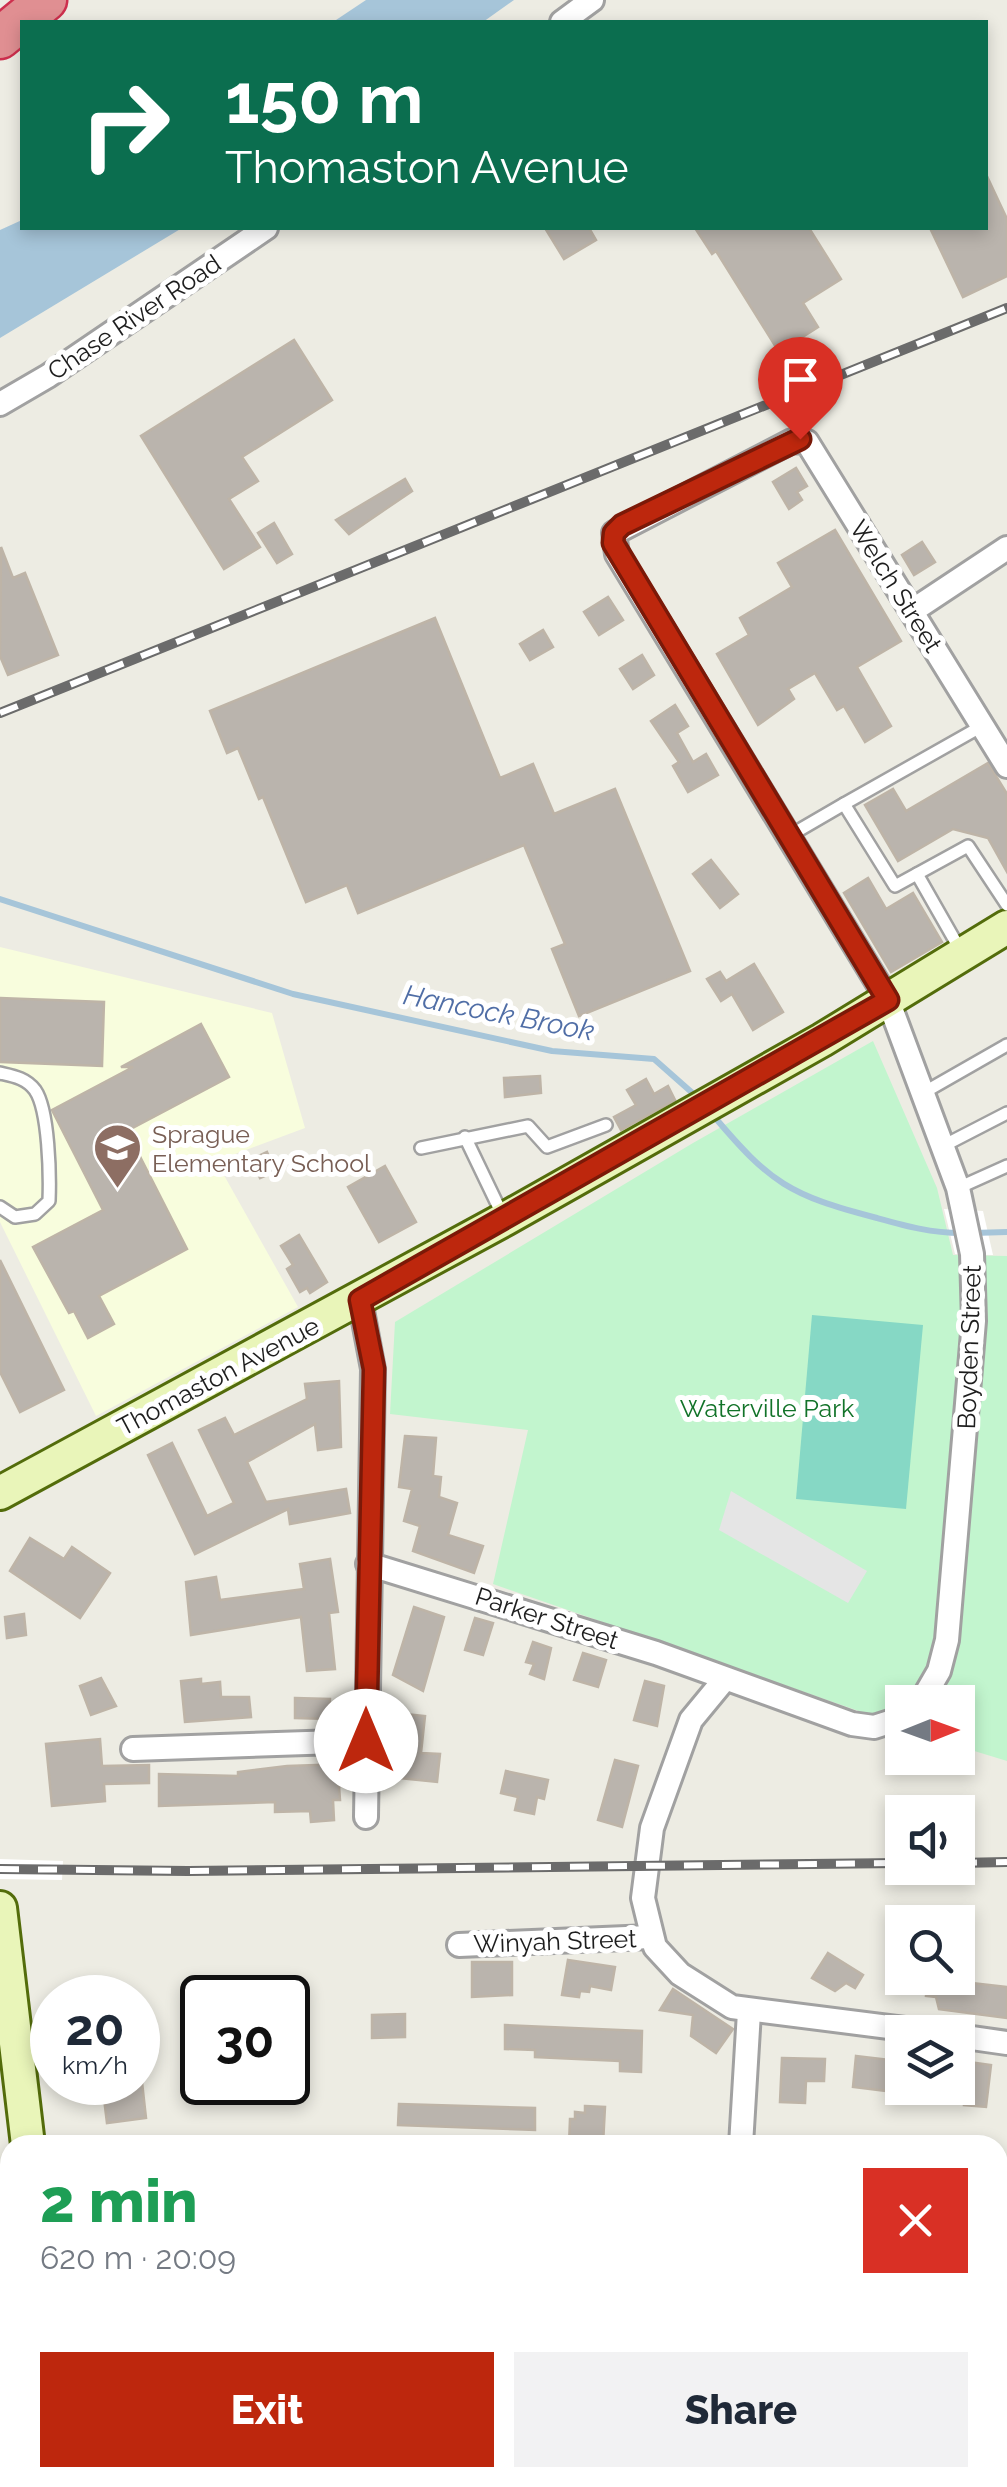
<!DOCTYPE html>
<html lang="en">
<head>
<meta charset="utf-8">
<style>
	body { margin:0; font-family:Raleway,sans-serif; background:#f2f2f3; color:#1f2937; height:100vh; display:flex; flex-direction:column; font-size:38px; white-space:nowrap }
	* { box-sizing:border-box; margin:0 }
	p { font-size:32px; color:#747a83 }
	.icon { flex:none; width:55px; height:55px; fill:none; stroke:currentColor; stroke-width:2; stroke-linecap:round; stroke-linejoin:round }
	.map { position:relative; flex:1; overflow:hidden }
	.panel { position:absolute; left:0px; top:2135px; width:1008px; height:352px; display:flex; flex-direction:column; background:#fff; border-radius:30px 30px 0 0; box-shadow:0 5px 15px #0003 }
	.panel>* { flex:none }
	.guide { position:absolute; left:20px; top:20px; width:968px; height:210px; border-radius:0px; box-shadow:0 5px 15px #0003; background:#0b6e4f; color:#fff; overflow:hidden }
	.needle { width:65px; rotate:89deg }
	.buttons { position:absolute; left:885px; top:1685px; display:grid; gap:20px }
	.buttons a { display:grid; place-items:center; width:90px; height:90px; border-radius:0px; background:#fff; box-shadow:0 5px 15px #0003; font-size:50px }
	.speed { position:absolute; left:30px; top:1975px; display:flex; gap:20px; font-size:50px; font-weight:700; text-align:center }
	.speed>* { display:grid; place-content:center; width:130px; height:130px; border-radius:50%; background:#fff; box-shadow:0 5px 15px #0003; line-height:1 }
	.speed small { font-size:25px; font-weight:400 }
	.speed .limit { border:5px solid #111; border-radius:15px; background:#fff; color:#111 }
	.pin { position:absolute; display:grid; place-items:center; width:85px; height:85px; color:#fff; margin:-102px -42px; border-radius:50% 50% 50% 0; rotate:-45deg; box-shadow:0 0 10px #0007 }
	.pin .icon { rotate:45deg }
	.me { position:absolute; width:110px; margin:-55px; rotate:0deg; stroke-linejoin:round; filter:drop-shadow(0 0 8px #0008) }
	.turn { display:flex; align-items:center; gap:35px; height:210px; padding:0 40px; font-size:45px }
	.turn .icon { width:130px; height:130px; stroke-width:2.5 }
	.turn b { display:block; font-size:70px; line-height:85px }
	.round { display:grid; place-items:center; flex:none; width:105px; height:105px; border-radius:0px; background:#f2f2f3 }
	.headline { display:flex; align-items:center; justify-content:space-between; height:170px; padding:0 40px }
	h1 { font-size:60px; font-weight:800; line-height:75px; color:#1e9e55 }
	.primary-button { display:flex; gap:20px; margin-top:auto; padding:20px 40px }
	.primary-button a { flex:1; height:115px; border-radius:0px; background:#bd270d; color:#fff; font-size:40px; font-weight:800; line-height:115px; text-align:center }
	.primary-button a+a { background:#f2f2f3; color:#1f2937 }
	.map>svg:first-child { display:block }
	.education { fill:#f8fddd }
	.park { fill:#c2f5ce }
	.pitch { fill:#86d8c5 }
	.parking { fill:#e5e5e5 }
	.water { fill:#a6c5d9 }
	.pier { fill:#fff }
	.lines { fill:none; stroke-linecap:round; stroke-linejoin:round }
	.stream { stroke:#a6c5d9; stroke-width:6 }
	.building { fill:#bab4ad; stroke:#beb4a7; stroke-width:2.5 }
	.service-casing { stroke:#a1a1a1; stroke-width:16 }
	.minor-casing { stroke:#a1a1a1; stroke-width:28 }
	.secondary-casing { stroke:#536c0b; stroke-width:38 }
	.motorway-casing { stroke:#cd2f4d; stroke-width:45 }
	.service { stroke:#fff; stroke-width:11 }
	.minor { stroke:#fff; stroke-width:22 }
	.secondary { stroke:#e9f5b9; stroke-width:32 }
	.motorway { stroke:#e08f92; stroke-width:40 }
	.rail-casing { stroke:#6b6b6b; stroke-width:10 }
	.rail { stroke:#fff; stroke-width:6; stroke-dasharray:19; stroke-linecap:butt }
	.route-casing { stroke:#7b1908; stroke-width:25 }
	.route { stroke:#bd270d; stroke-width:18 }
	.labels { text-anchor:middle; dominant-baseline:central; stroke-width:10; stroke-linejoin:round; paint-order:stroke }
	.street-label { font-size:25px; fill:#1d1d1d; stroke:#fff }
	.education-label { font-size:25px; fill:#785e54; stroke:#fff; text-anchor:start }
	.park-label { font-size:25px; fill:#127329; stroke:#fff }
	.water-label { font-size:28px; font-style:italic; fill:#506ea6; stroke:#fff }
</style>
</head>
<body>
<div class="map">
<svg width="1007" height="2487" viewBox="0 0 1007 2487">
	<rect width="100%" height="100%" fill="#edece3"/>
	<path class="education" d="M0 947 272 1013 305 1128 216 1161 298 1307 96 1416 0 1222Z"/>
	<path class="park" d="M873 1041 937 1188 953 1255 1007 1256V1761L958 1746V1702H902V1726L493 1584 528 1430 390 1414 395 1322 693 1143Z"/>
	<path class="pitch" d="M812 1315 923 1325 906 1509 796 1499Z"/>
	<path class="parking" d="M731 1491 867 1571 848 1603 719 1530Z"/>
	<g class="water">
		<path d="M366 0H514L483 22H333Z"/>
		<path d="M22 220V228H182L0 338V230Z"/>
	</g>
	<g class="pier">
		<path d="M944 1209 983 1211 993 1255 955 1254Z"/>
		<path d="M0 1859 63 1861 62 1880 0 1879Z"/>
	</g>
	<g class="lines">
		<g class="stream">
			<path d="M0 899 293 994 552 1051 654 1059 697 1097"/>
			<path d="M712 1114C771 1184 789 1195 877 1218 906 1226 931 1233 961 1233"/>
			<path d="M973 1233 1007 1232"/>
		</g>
	</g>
	<g class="building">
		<path d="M985 172 1007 219V276L963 297 930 228H985Z"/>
		<path d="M545 228H589L596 240 564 259Z"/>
		<path d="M695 228H809L841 279 803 303 818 327 779 352 716 251 712 254Z"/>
		<path d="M294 340 332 400 242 457 258 481 229 499 260 547 224 569 141 436Z"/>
		<path d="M796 468 807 486 797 492 802 500 789 509 773 482Z"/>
		<path d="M405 479 412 491 349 534 336 520Z"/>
		<path d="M274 523 292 554 277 563 258 533Z"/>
		<path d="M835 530 901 641 857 667 891 726 865 742 844 706 837 710 815 673 788 689 794 699 758 725 717 654 749 635 740 618 792 587 778 563Z"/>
		<path d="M922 542 935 562 914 575 902 555Z"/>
		<path d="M1 547 13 578 25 573 58 655 8 675 0 656Z"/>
		<path d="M608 597 623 620 599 635 584 612Z"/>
		<path d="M435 618 500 778 533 764 554 814 615 789 690 971 579 1016 552 949 565 944 524 845 358 913 347 885 306 902 263 797 259 799 238 748 227 753 210 711Z"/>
		<path d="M543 630 553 647 530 660 520 644Z"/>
		<path d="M642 655 654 675 633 689 620 669Z"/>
		<path d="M675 705 688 726 677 733 693 762 706 754 718 775 688 792 673 766 679 762 651 721Z"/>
		<path d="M988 763 1007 794V872L988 838 953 829 898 861 865 805 893 789 906 811Z"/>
		<path d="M711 860 738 894 720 908 693 874Z"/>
		<path d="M868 878 886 909 913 893 942 942 891 972 844 893Z"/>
		<path d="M754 964 783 1012 753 1030 732 994 721 1001 707 979 720 972 726 981Z"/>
		<path d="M0 998 104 1002 102 1066 0 1062Z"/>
		<path d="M201 1024 229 1077 127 1131 187 1249 99 1296 114 1324 88 1338 74 1311 69 1313 33 1247 103 1210 52 1110 133 1067H121Z"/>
		<path d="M540 1076 541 1093 505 1097 504 1078Z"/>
		<path d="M646 1079 654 1094 668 1086 675 1100 621 1130 614 1117 636 1105 627 1090Z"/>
		<path d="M267 1152 276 1171 260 1178 252 1159Z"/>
		<path d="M385 1166 416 1222 379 1242 348 1187Z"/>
		<path d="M299 1235 327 1282 310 1293 307 1288 300 1292 287 1269 293 1265 281 1246Z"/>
		<path d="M0 1260 64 1390 20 1412 0 1372Z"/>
		<path d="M339 1381 341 1447 318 1450 315 1424 247 1462 266 1502 346 1489 350 1513 290 1524 288 1509 195 1554 148 1455 172 1443 207 1516 234 1503 199 1430 225 1418 234 1435 307 1399 305 1384Z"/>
		<path d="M405 1436 436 1438 433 1476 441 1477 439 1497 457 1503 448 1535 483 1546 474 1573 413 1551 420 1526 404 1521 412 1489 399 1487Z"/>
		<path d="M30 1538 64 1559 72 1547 110 1573 80 1618 10 1571Z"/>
		<path d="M330 1559 338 1612 329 1613 335 1669 307 1671 301 1617 191 1635 186 1582 216 1577 220 1600 304 1589 300 1564Z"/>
		<path d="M414 1607 444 1617 423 1691 393 1675Z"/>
		<path d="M24 1614 26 1635 7 1638 5 1617Z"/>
		<path d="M475 1618 493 1623 483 1655 465 1650Z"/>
		<path d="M533 1642 551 1648 544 1679 530 1674 534 1664 526 1662Z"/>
		<path d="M583 1653 606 1660 598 1687 574 1680Z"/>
		<path d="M101 1678 116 1706 91 1715 80 1686Z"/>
		<path d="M201 1679V1684L220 1682 221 1697H249L251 1717 185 1722 181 1681Z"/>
		<path d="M645 1681 664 1686 657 1726 634 1720Z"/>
		<path d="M295 1698 330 1699 329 1719 295 1718Z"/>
		<path d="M396 1713 425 1716 421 1753 440 1754 437 1782 388 1777Z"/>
		<path d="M100 1739 102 1766 149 1765V1783L104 1784 105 1801 52 1806 46 1744Z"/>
		<path d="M615 1760 638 1766 622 1827 598 1820Z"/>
		<path d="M344 1764 345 1786H339L340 1800H333L334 1820 311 1822 310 1811 275 1812V1802L159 1806V1774L238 1776V1772L287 1766Z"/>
		<path d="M506 1771 548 1780 544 1799 537 1797 534 1814 515 1810 518 1797 501 1793Z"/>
		<path d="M828 1953 863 1975 855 1988 846 1983 835 1991 812 1978Z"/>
		<path d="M568 1960 615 1967 611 1990 590 1986 589 1992 580 1991 579 1997 562 1995Z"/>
		<path d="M472 1962H512V1995L472 1997Z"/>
		<path d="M928 1978 1007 1987V2018L939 2009 936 1997 926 1996Z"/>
		<path d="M673 1989 733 2029 716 2053 691 2036 693 2015 660 2010Z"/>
		<path d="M405 2014V2037L372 2038V2015Z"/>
		<path d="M505 2025 642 2031 641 2072 620 2071V2061L535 2057V2050L505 2049Z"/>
		<path d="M856 2056 899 2061 895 2092 853 2087Z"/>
		<path d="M782 2058 825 2059 824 2081H806L805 2103 780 2102Z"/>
		<path d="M969 2062 991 2065 986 2107 964 2105Z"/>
		<path d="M102 2082H142L146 2118 107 2123Z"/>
		<path d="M399 2104 535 2108V2130L398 2125Z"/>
		<path d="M585 2106 605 2107 603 2145H569L570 2119H575V2112L585 2113Z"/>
	</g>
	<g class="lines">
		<defs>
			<g id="service">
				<path d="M844 804 982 726"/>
				<path d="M789 836 844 804 895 886 968 846 1007 905"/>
				<path d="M917 874 962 953"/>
				<path d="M0 1073C13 1076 26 1078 35 1090 49 1110 50 1176 49 1201L35 1214 15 1217 0 1207"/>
				<path d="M923 1093 1007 1045"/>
				<path d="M465 1137 502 1214"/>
				<path d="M943 1146 1007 1113"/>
				<path d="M421 1148 528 1126 547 1147 606 1125"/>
				<path d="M958 1188 1007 1166"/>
			</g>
			<g id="minor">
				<path d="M562 22 592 0"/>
				<path d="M0 404 48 376 266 228"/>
				<path d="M912 611 1007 548"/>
				<path d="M360 1300 373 1369 366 1817"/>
				<path d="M368 1564 656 1653 852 1724 874 1727 902 1718"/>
				<path d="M724 1680 691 1720 652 1828 643 1898 655 1947 680 1974 732 2007 928 2032"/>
				<path d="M921 1702 939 1671 947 1640 974 1321 972 1254 958 1188 888 1000 617 554 614 533 792 441 807 442 1007 766"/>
				<path d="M133 1749 367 1741"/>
				<path d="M459 1945 650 1937"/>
				<path d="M958 2036 1007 2043"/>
				<path d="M741 2145 749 2012"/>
				<path d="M998 2427H1007"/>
				<path d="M0 2449 10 2448"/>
				<path d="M395 2478 396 2487"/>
				<path d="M729 2487V2478"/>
			</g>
			<g id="secondary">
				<path d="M0 1493 505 1219 822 1040 1007 927"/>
				<path d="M0 1908 28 2145"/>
				<path d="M0 2363 10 2316"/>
			</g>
			<path id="motorway" d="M0 38 46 0"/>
		</defs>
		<use href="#service" class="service-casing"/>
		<use href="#minor" class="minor-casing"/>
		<use href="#secondary" class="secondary-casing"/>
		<use href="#motorway" class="motorway-casing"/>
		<use href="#service" class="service"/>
		<use href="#minor" class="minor"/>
		<use href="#secondary" class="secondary"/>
		<use href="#motorway" class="motorway"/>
		<defs>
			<g id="rail">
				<path d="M0 713 1007 308"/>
				<path d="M958 1863 1007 1862"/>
				<path d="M0 1869 188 1871 902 1863"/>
			</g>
		</defs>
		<use href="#rail" class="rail-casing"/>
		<use href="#rail" class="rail"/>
	</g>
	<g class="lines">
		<defs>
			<path id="route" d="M366 1741 374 1369 360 1300 888 1000 613 543 614 533 622 525 800 439"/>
		</defs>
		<use href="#route" class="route-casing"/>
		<use href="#route" class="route"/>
	</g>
	<defs>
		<symbol id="school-pin" viewBox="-11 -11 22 30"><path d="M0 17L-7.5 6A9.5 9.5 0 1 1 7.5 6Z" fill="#8d6e63" stroke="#fff"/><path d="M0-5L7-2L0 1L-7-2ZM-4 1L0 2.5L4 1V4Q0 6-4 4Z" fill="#fff"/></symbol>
	</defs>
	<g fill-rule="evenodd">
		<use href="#school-pin" x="90" y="1120" width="55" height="75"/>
	</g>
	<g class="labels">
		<g class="street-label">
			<text transform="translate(134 317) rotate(-34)">Chase River Road</text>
			<text transform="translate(896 586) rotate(58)">Welch Street</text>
			<text transform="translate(969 1347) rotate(-88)">Boyden Street</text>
			<text transform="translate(218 1376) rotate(-28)">Thomaston Avenue</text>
			<text transform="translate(547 1618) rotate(18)">Parker Street</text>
			<text transform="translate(555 1941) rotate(-2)">Winyah Street</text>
		</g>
		<g class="education-label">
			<text x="152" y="1134">Sprague<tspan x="152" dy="29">Elementary School</tspan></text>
		</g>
		<g class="park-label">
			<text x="767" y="1408">Waterville Park</text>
		</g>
		<g class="water-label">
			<text transform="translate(499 1013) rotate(11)">Hancock Brook</text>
		</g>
	</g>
</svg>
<div class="buttons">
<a><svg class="needle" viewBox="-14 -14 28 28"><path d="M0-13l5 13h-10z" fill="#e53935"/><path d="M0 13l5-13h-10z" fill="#747a83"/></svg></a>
<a><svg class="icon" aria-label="sound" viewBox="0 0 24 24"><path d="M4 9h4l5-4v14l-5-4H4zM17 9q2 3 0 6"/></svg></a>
<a><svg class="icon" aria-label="search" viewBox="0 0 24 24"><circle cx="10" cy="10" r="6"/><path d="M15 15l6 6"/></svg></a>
<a><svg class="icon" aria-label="layers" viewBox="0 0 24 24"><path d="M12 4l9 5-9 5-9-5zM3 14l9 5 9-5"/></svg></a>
</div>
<div class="speed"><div>20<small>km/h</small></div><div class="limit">30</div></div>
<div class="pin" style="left:800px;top:439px;background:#d93025"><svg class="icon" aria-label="arrive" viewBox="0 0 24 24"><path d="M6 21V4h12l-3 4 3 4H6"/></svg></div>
<svg class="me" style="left:366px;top:1741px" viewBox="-20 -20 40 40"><circle r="19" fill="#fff"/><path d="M0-13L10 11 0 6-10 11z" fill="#bd270d"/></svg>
<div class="guide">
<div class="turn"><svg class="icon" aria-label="right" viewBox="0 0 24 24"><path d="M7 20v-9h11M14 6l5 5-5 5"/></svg><div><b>150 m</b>Thomaston Avenue</div></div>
</div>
<section class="panel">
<div class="headline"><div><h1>2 min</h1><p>620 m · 20:09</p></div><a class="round" style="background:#d93025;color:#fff"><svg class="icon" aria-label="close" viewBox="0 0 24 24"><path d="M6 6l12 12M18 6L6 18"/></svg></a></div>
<div class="primary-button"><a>Exit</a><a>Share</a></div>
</section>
</div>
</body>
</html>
